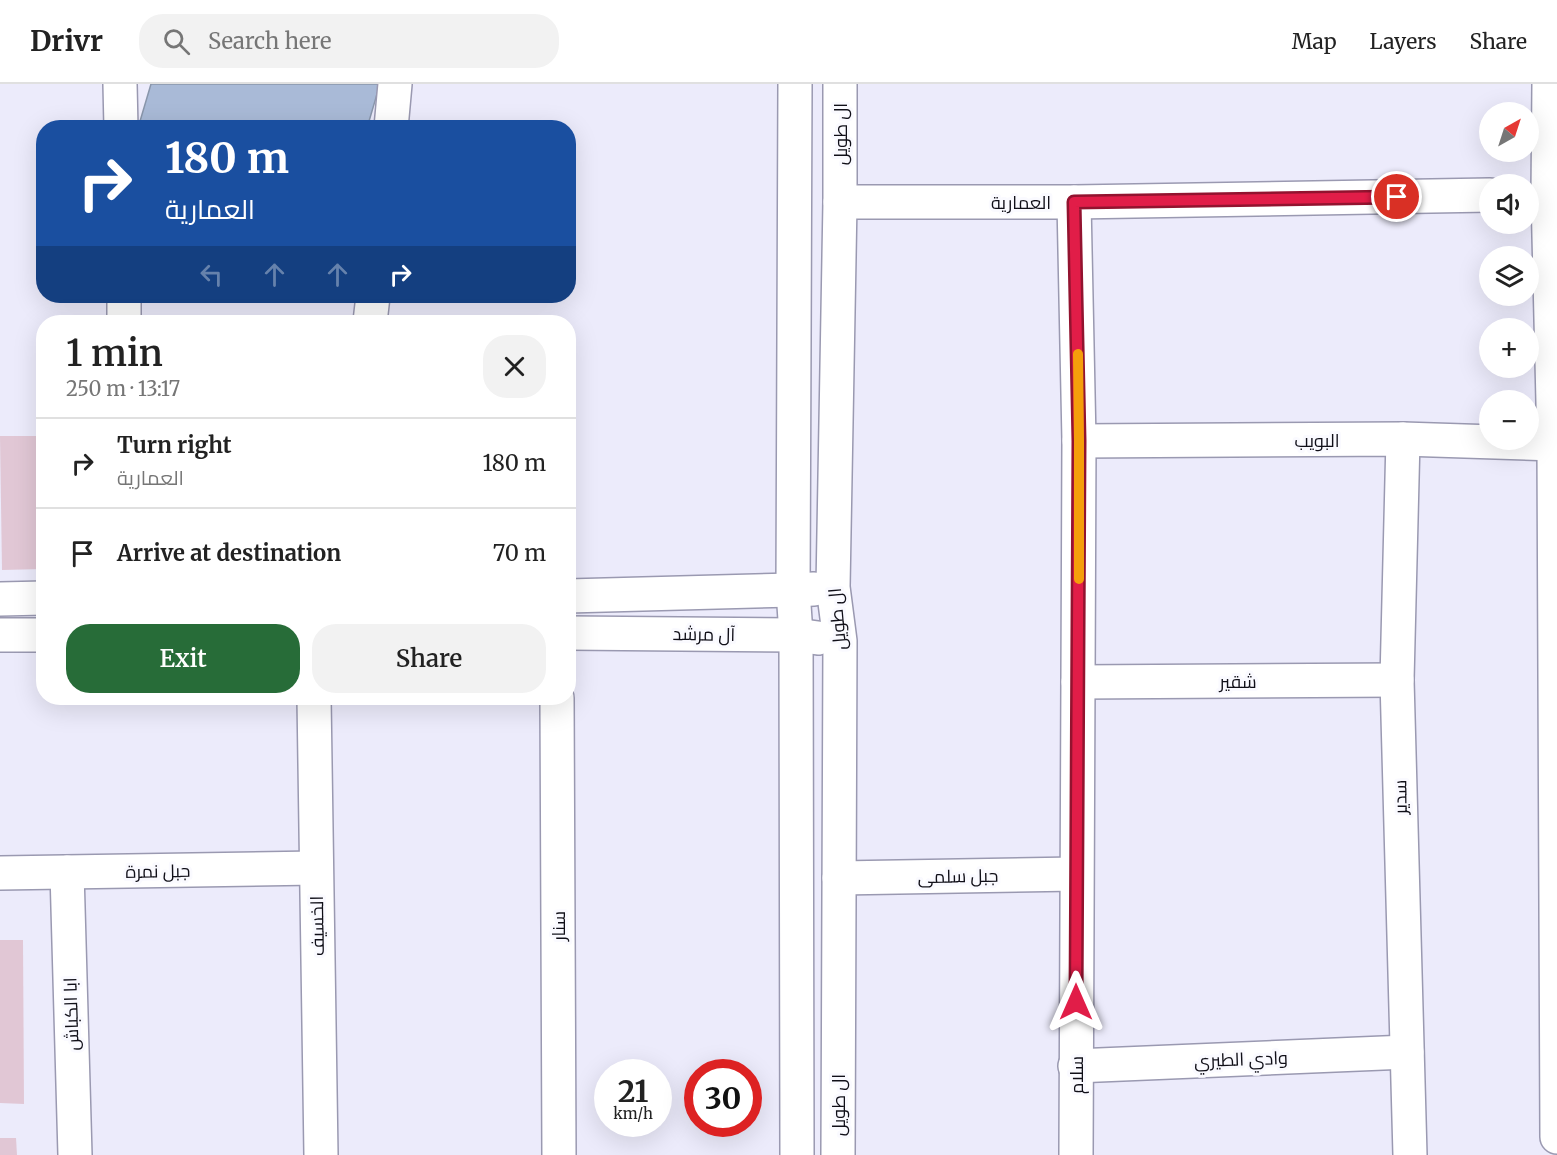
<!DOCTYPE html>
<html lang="en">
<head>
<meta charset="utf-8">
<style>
	body { margin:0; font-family:Merriweather,Cairo,serif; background:#f2f2f2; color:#222; height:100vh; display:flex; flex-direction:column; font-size:22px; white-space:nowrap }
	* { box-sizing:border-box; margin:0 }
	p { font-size:20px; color:#767676 }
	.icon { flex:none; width:33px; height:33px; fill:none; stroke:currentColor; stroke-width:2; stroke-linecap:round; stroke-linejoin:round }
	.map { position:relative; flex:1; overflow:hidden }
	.panel { position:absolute; left:36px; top:231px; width:540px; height:390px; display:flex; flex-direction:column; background:#fff; border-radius:24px; box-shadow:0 6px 24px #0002 }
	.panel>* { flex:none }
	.top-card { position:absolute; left:36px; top:36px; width:540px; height:183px; border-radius:24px; box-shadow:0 6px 24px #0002; background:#1a4fa0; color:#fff; overflow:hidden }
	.needle { width:39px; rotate:39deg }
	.tools { position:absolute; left:1479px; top:18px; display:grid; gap:12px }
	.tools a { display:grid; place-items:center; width:60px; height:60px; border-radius:50%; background:#fff; box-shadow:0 6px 24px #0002; font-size:30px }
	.speed { position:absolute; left:594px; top:975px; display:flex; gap:12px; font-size:30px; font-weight:700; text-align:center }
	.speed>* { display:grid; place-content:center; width:78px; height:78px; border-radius:50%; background:#fff; box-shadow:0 6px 24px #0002; line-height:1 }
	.speed small { font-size:15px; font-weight:400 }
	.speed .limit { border:9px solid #d22; background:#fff; color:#111 }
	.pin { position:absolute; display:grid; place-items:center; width:51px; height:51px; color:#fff; margin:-26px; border:3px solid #fff; border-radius:50%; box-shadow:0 2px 6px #0007 }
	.me { position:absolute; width:66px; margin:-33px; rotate:0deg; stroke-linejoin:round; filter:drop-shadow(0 0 4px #0008) }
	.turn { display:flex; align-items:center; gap:21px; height:126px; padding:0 30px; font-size:27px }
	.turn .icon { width:78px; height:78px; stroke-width:2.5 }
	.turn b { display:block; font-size:42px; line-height:51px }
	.lanes { display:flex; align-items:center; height:57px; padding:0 30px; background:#0003; justify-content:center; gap:30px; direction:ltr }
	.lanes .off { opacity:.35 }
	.round { display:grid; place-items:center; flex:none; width:63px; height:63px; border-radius:24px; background:#f2f2f2 }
	.overview { display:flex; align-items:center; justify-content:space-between; height:102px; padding:0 30px }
	h1 { font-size:36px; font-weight:600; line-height:45px }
	.action { display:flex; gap:12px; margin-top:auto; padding:12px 30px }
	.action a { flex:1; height:69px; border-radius:24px; background:#276c38; color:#fff; font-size:24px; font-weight:600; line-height:69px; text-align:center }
	.action a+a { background:#f2f2f2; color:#222 }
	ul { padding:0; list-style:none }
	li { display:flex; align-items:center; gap:18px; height:90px; padding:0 30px; border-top:2px solid #e0e0e0 }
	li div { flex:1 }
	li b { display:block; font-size:22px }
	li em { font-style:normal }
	header { display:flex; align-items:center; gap:36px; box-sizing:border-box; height:84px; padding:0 30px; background:#fff; border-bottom:2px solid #e0e0e0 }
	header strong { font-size:28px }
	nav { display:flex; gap:33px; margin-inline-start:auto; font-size:21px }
	.search { width:420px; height:54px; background:#f2f2f2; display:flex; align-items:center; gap:15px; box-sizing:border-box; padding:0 21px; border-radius:24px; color:#767676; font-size:22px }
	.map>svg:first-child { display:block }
	.green { fill:#e1c7d5 }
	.building { fill:#a9bad7; stroke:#8996ab; stroke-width:1.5 }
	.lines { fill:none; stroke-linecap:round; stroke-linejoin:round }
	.minor-casing { stroke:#9a99b1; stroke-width:36 }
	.tertiary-casing { stroke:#9a99b1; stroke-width:36 }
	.minor { stroke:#fff; stroke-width:33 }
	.tertiary { stroke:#fff; stroke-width:33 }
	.route-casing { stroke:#92132f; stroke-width:15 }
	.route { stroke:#e11d48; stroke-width:10 }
	.slow { stroke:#f59e0b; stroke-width:10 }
	.labels { text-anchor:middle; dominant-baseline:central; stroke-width:6; stroke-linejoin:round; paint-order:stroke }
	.street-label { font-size:18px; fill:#100f18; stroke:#fafaff }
</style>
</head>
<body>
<header>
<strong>Drivr</strong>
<div class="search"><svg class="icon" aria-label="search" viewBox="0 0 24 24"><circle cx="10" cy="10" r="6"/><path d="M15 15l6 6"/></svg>Search here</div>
<nav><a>Map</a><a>Layers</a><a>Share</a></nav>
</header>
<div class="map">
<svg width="1557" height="1071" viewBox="0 0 1557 1071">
	<rect width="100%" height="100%" fill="#ecebfb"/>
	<g class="green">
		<path d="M0 352H43V485L2 486Z"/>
		<path d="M0 856H23L24 1020 0 1019Z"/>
		<path d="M0 1054H16L17 1071H0Z"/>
	</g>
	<path class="building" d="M151 0H380L367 44H138Z"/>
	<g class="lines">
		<defs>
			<g id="minor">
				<path d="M120 0 121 44"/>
				<path d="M391 44 395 0"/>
				<path d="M840 118H1074L1490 111"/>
				<path d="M1074 118 1079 357 1076 1071"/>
				<path d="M124 238V212"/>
				<path d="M370 238 373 212"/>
				<path d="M1403 355 1397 596 1410 1071"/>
				<path d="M1079 357 1403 355 1554 360"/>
				<path d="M1078 598 1397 596"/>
				<path d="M314 614 321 1071"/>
				<path d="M557 614 559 1071"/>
				<path d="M67 788 75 1071"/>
				<path d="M0 789 316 784"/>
				<path d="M839 794 1076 790"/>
				<path d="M1075 982 1407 968"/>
			</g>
			<g id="tertiary">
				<path d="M795 0 793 506 796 551 797 1071"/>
				<path d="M1549 0 1548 110 1554 360 1557 1053"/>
				<path d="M568 512 793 506 814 505"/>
				<path d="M0 515 44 514"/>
				<path d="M568 549 796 551 818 554"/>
				<path d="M0 551H44"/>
				<path d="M838 1071 840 557 833 503 840 118V0"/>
			</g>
		</defs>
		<use href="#minor" class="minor-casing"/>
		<use href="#tertiary" class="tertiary-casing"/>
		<use href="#minor" class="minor"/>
		<use href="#tertiary" class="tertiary"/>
	</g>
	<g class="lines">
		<defs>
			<path id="route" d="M1076 918 1079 357 1074 118 1397 113"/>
		</defs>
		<use href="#route" class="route-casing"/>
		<use href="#route" class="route"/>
		<path class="slow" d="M1078 270 1079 357V495"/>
	</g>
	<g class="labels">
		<g class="street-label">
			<text transform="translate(840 50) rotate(-90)">ال طويل</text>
			<text x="1021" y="118">العمارية</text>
			<text x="1317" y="356">البويب</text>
			<text transform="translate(837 535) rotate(-95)">ال طويل</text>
			<text transform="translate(704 550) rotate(1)">آل مرشد</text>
			<text x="1238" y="597">شقير</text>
			<text transform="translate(1400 713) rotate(-91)">سدير</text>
			<text transform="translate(158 787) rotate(-1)">جبل نمرة</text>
			<text transform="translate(958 792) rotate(-1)">جبل سلمى</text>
			<text transform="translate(317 842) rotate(-91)">الخسيف</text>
			<text transform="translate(558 842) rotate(-90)">سنار</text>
			<text transform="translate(71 930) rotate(-92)">ابا الكباش</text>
			<text transform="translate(1241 975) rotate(-2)">وادي الطيري</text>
			<text transform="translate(1076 991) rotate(-90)">سلام</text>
			<text transform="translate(838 1021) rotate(-90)">ال طويل</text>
		</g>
	</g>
</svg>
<div class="tools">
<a><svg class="needle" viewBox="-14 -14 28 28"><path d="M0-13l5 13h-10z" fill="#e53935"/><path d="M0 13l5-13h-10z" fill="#767676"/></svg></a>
<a><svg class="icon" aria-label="sound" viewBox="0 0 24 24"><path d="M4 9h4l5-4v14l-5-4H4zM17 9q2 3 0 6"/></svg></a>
<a><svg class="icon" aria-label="layers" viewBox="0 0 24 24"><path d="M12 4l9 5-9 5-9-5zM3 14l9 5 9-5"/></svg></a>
<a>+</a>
<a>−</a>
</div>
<div class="speed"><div>21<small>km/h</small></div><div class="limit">30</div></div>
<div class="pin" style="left:1397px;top:113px;background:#d93025"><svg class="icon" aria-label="arrive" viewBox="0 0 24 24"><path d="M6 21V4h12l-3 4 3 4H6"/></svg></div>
<svg class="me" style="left:1076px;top:918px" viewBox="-20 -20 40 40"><path d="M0-17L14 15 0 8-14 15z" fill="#e11d48" stroke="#fff" stroke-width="4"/></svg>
<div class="top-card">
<div class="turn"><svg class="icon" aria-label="right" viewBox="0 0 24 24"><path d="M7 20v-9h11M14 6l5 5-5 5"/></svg><div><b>180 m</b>العمارية</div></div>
<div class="lanes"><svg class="icon off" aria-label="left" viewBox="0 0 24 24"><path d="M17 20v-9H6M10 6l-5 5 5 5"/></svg><svg class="icon off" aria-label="ahead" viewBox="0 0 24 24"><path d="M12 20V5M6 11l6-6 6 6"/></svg><svg class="icon off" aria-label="ahead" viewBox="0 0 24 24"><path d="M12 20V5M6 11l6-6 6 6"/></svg><svg class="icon" aria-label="right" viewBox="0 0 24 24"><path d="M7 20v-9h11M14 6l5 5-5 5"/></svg></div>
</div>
<section class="panel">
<div class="overview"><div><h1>1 min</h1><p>250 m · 13:17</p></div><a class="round"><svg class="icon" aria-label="close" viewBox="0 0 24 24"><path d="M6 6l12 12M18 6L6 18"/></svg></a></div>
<ul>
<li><svg class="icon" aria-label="right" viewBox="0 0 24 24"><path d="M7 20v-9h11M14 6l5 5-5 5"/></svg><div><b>Turn right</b><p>العمارية</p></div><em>180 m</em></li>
<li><svg class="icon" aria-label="arrive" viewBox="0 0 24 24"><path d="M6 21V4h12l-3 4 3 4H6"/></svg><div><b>Arrive at destination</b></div><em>70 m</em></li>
</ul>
<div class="action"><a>Exit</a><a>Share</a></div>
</section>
</div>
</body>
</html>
